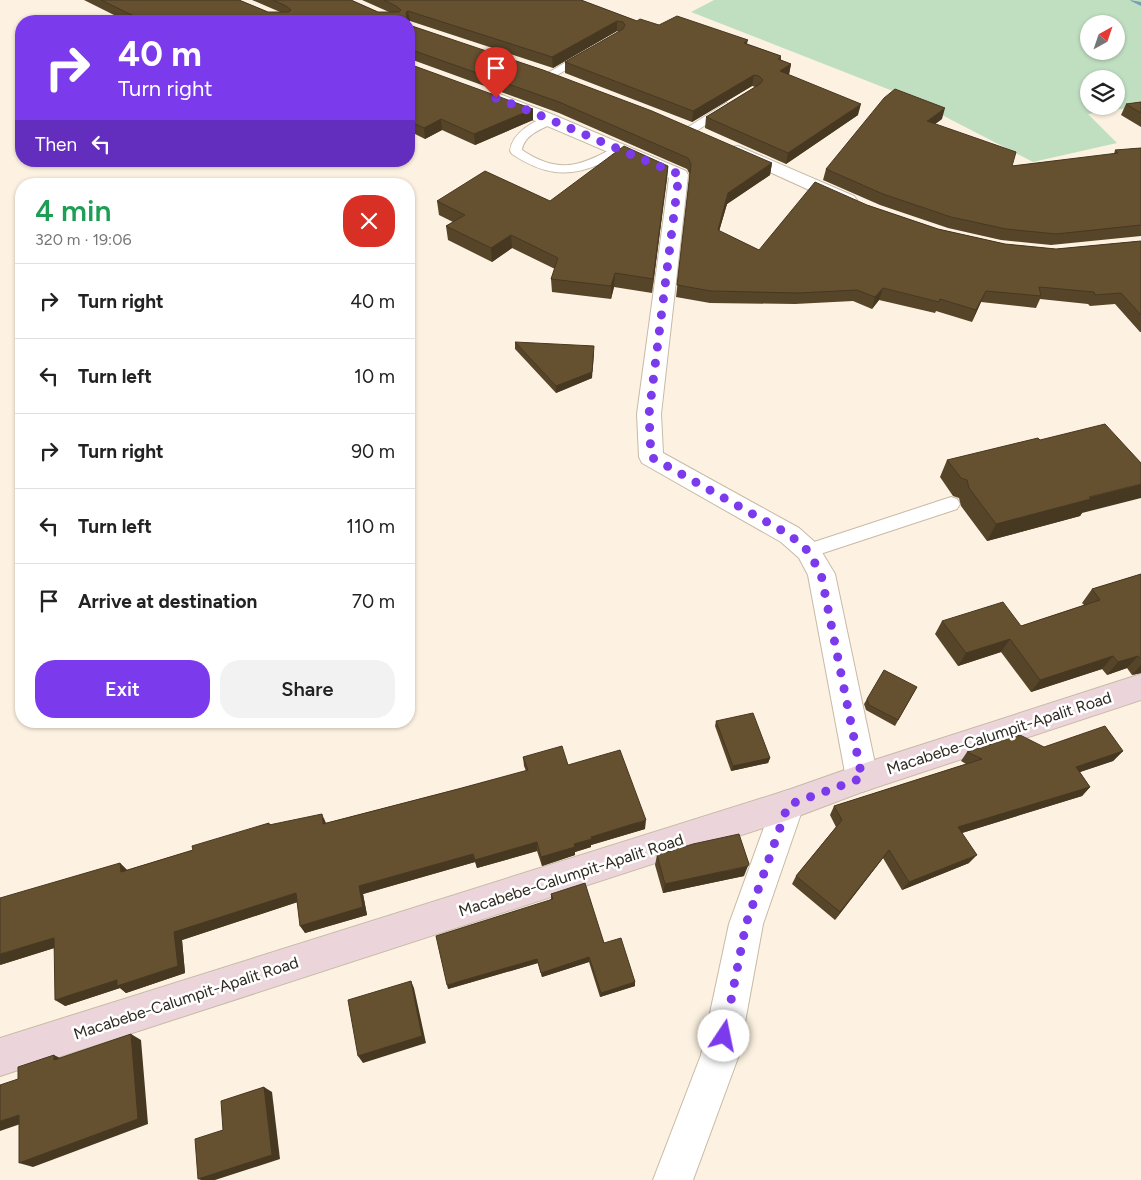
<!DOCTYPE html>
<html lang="en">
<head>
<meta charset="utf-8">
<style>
	body { margin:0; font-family:Figtree,sans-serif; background:#f2f2f2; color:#222; height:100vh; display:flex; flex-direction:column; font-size:19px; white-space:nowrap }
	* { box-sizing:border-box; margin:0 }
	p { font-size:16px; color:#767676 }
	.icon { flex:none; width:28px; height:28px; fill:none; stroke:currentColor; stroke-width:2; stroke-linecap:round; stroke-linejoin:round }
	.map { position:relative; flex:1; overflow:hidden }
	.drawer { position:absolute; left:15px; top:178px; width:400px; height:550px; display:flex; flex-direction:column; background:#fff; border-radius:20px; box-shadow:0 1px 4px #0004 }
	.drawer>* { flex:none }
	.guide { position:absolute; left:15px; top:15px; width:400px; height:152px; border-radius:20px; box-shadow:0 1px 4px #0004; background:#7c3aed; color:#fff; overflow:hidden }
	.needle { width:32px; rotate:40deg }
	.fabs { position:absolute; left:1080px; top:15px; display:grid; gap:10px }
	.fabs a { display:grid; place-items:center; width:45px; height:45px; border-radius:50%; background:#fff; box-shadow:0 1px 4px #0004; font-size:25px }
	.pin { position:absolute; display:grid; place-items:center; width:42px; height:42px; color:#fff; margin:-51px -21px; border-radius:50% 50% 50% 0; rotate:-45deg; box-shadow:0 0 5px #0007 }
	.pin .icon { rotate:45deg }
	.me { position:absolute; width:55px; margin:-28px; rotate:11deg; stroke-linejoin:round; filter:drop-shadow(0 0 4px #0008) }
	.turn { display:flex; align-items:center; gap:18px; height:105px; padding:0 20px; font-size:22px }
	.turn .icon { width:65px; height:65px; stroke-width:2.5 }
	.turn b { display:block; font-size:35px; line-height:42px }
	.then { display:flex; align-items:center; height:48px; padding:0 20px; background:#0003; gap:10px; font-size:19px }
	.round { display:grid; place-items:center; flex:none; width:52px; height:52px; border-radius:20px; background:#f2f2f2 }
	.head { display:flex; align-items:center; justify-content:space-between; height:85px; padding:0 20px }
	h1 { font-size:30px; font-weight:600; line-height:38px; color:#1e9e55 }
	.cta { display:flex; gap:10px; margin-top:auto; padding:10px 20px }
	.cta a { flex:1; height:58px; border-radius:20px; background:#7c3aed; color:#fff; font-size:20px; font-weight:600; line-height:58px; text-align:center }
	.cta a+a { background:#f2f2f2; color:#222 }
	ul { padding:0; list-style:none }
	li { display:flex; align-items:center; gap:15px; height:75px; padding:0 20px; border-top:1px solid #e0e0e0 }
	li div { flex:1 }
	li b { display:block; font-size:19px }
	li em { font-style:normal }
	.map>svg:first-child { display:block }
	.green { fill:#c0dfc1; fill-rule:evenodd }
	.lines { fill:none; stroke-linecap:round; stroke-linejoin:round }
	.stream { fill:#73a2b1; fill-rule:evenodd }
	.service-casing { stroke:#c7baa6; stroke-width:2 }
	.minor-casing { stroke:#c7baa6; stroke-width:2 }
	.secondary-casing { stroke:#c7baa6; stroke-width:2 }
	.service { fill:#fff; fill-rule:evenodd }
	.minor { fill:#fff; fill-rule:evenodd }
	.secondary { fill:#ebd5db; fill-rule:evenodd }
	.wall { fill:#574529 }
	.shaded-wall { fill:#473822 }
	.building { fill:#655030; stroke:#473822 }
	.route { stroke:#7c3aed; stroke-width:9; stroke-dasharray:0 16.2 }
	.labels { text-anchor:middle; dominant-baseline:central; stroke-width:5; stroke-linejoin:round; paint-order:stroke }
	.near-street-label { font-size:16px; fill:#2f2a22; stroke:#fff }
</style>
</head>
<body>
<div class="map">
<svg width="1141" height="1180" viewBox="0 0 1141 1180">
	<rect width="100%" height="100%" fill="#fdf2e1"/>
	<path class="green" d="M714 0H1141V106L1088 114 1117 143 1033 162 903 95 691 12ZM1089 24H1116V51H1089ZM1089 79H1116V106H1089Z"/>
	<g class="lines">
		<path class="stream" d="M1130 0 1141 2V6L1131 1Z"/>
		<defs>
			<g id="service">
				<path d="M587 50 592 53 591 55 554 77 550 78 544 75Z"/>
				<path d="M726 103 730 105 732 107 730 109 695 132H687L685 129Z"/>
				<path d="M552 115 556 116 558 119 556 122C544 128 524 134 522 150 558 174 579 167 615 147L619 146 625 150C620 156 610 160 602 163 567 179 542 174 512 154L510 151C512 132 535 120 552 115Z"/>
				<path d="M951 497 957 499 960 504 957 509 808 558 802 556 799 551 802 546Z"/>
			</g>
			<g id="minor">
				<path d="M497 93 549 113 686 171 688 175 661 414 663 453 799 528 817 544 835 574 878 778 873 788 862 792 851 788 846 778 808 575 799 558 781 542 642 463 639 457 637 414 669 178 491 102 489 98 491 94Z"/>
				<path d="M738 146 854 196 857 200 854 204 847 206 840 204 732 155 729 151 732 147Z"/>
				<path d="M788 790 799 794 804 805 763 924 739 1055 693 1180H653L701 1055 729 924 772 805 777 794Z"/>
			</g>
			<path id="secondary" d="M1141 674V700L862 792 788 820 0 1076V1038L788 790 862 764Z"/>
		</defs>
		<use href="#service" class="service-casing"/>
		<use href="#minor" class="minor-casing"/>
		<use href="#secondary" class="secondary-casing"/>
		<use href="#service" class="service"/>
		<use href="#minor" class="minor"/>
		<use href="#secondary" class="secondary"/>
	</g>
	<g class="wall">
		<path d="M84 0H239L268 12H280L252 0H351L378 12H389L362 0H581L637 21 659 25 748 40 747 44 781 56V60L791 64 789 75 858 115 786 164 705 128 706 117 755 87 752 86 692 122 565 73V62L619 32 617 31 553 68 410 21H126Z"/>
		<path d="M409 25 772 163 770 175 727 204 719 231 759 250 867 205 938 229 1005 244 1056 249 1141 241V332H1140L1115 304 1090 306 1088 304 1040 299 1036 308 981 302 972 322 936 311 935 313 879 300 872 309 853 301 795 304 710 303 676 297 690 175 687 169 559 113 410 59 409 60Z"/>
		<path d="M409 64 533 120 475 145 442 130 425 139 409 131Z"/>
		<path d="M1141 102V127L1121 115 1126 104Z"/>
		<path d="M942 119 935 124 1012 166 1114 154 1115 150 1141 148V236L1051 245 1001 240 948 228 880 205 823 180 826 169Z"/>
		<path d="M668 166 652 293 614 287 611 299 552 292 551 279 555 269 512 248 492 262 448 240 446 226 453 222 439 215 437 201H550Z"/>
		<path d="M515 342 592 378 556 393 515 349Z"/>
		<path d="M947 460 1082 513 1080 516 987 541 961 506 959 498 953 496 940 477Z"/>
		<path d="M1141 574V673L1132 675 1127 668 1107 675 1102 669 1031 692 1001 652 958 666 935 634 942 621 1021 626 1084 605 1082 603 1092 589Z"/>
		<path d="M917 687 895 726 866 710 864 704 867 699Z"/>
		<path d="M716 721 770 758 768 763 731 771 715 726Z"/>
		<path d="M1044 747 1123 751 1113 761 1080 772 1090 787 1082 796 962 833 969 863 902 890 883 858 835 920 792 884 796 876 836 827 830 815 834 806 966 764 961 761 967 752Z"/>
		<path d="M523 757 568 765 645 829 591 845V847L575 852V855L542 866 537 851 477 868 475 862 363 894 367 915 305 933 297 902 182 940 185 973 126 993 120 988 65 1006 54 948 0 965 120 863 127 870 193 850 269 823 270 825 326 823 458 789 526 771 524 766Z"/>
		<path d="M657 855 744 876 663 893 655 865Z"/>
		<path d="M551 894 604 943 635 982V986L600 997 589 962 542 977 538 963 448 989 551 899Z"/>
	</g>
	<g class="shaded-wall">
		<path d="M408 11 410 21 409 22 407 21 406 12Z"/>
		<path d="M617 21V31L553 68 552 57Z"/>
		<path d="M791 64 789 74 778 82 780 71Z"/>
		<path d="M754 75 752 86 692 122 693 111Z"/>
		<path d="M861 104 858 115 786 164 788 153Z"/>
		<path d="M945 108 942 119 924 132 927 121Z"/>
		<path d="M533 109V120L475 145 474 134Z"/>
		<path d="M441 119 442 130 425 139 424 128Z"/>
		<path d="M772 163 770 175 727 204 716 242 718 230 728 193Z"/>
		<path d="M668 166 667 179 652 293 653 279Z"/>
		<path d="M511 235 512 248 492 262 491 248Z"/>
		<path d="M615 273 614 287 611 299V286Z"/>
		<path d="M883 288 879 300 872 309 875 297Z"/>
		<path d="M986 291 981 302 972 322 976 310Z"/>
		<path d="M594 353 592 378 556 393V386Z"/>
		<path d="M1141 484V498L1082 513 1080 516 987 541 996 524 1089 497Z"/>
		<path d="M1010 639 1001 652 958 666 966 653Z"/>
		<path d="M1113 656 1102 669 1031 692 1040 680Z"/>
		<path d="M1138 656 1127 668 1107 675 1118 662Z"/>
		<path d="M1141 665V673L1132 675Z"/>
		<path d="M1123 751 1113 761 1068 776 1076 767Z"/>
		<path d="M770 758 768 763 731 771 733 766Z"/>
		<path d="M1090 787 1082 796 952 836 958 827Z"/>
		<path d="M322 814 326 823 323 824Z"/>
		<path d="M646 820 645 829 591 845V847L575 852V855L542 866 541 857 591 837Z"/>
		<path d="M537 842V851L477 868 475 860Z"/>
		<path d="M889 850 883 858 835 920 840 912Z"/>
		<path d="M473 854 475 862 363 894 367 915 305 933 300 926 359 886Z"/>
		<path d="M977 855 969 863 902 890 909 882Z"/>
		<path d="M120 863 128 871 121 872Z"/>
		<path d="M748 866 744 876 663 893 665 884Z"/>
		<path d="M296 893 301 901 182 940 185 973 126 993 120 988 65 1006 55 1000 117 980 174 932Z"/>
		<path d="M54 938 64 945 0 965V954Z"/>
		<path d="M589 957V962L542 977 541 973Z"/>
		<path d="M537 959 538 963 448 989 447 985Z"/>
		<path d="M411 981 414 988 426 1043 363 1063 358 1056Z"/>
		<path d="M635 982V986L600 997 601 993Z"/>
		<path d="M131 1034 141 1040 148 1124 33 1167 19 1163Z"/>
		<path d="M54 1055 66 1061 54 1060Z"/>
		<path d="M264 1087 272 1092 280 1159 215 1180H201L198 1179Z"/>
		<path d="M19 1115 32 1120 0 1131V1121Z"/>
	</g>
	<g class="building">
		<path d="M101 0H239L268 12H289L291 10 286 6 273 0H351L378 12H399L401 10 396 6 384 0H581L637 21 640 19 659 25 677 16 748 40 744 43 781 56 778 59 791 64 780 71 861 104 788 153 706 117 760 84 763 80 759 76 754 75 693 111 565 62 623 29 625 25 623 22 617 21 552 57 408 11 406 12 407 21H134L131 19 136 17Z"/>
		<path d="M409 25 543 70 652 111 772 163 728 193 718 230 759 250 815 182 867 205 938 229 1005 244 1056 249 1141 241V315L1121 293 1095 295 1094 292 1039 287 1041 296 986 291 976 310 940 299 939 302 883 288 875 297 857 290 798 293 711 291 677 285 691 164 688 158 559 102 409 49Z"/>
		<path d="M409 64 533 109 474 134 441 119 424 128 409 121Z"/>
		<path d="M895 89 945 108 927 121 1016 152 1012 166 1118 153 1115 150 1141 148V225L1056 234 1006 229 951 217 883 194 826 169 884 98Z"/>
		<path d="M1141 102V113L1126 104Z"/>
		<path d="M624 146 668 166 653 279 615 273 611 286 551 279 558 258 511 235 491 248 446 226 465 215 437 201 485 171 550 201Z"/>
		<path d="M515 342 594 346 592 372 556 386Z"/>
		<path d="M1105 424 1141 463V484L1089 497 1091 499 996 524 969 488 967 480 961 478 947 460 1038 438 1040 440Z"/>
		<path d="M1141 574V659L1138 656 1118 662 1113 656 1040 680 1010 639 966 653 942 621 1003 602 1021 626 1100 600 1092 589Z"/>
		<path d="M884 670 917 687 898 720 869 705 867 699Z"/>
		<path d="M753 713 770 758 733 766 716 721Z"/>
		<path d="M1105 726 1123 751 1076 767 1090 787 958 827 977 855 909 882 889 850 840 912 796 876 842 820 834 806 982 759 967 752 1020 735 1044 747Z"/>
		<path d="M562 746 568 765 620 750 646 820 591 837 592 839 574 844 575 847 541 857 537 842 475 860 473 854 359 886 363 907 300 926 296 893 174 932 178 966 117 986V980L55 1000 54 938 0 954V898L120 863 121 872 193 850 192 846 269 823V825L322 814 323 824 458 789 528 770 523 757Z"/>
		<path d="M739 834 749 864 748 866 665 884 657 855 693 844Z"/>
		<path d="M585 883 604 943 621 938 635 982 601 993 589 957 541 973 537 959 447 985 436 936 553 899 551 894Z"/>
		<path d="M411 981 422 1036 358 1056 348 1000Z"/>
		<path d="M131 1034 138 1119 19 1163V1115L0 1121V1085L18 1079V1067L54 1055V1060Z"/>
		<path d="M264 1087 272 1155 198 1179 195 1139 223 1130 221 1101Z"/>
	</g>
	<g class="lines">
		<path class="route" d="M496 98C558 121 617 150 679 174L649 414 651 457 790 535 808 551 821 574 862 778 788 805 746 924 724 1036"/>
	</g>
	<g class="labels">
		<g class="near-street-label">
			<text transform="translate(999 733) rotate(-18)">Macabebe-Calumpit-Apalit Road</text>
			<text transform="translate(571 875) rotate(-18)">Macabebe-Calumpit-Apalit Road</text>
			<text transform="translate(186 998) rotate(-18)">Macabebe-Calumpit-Apalit Road</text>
		</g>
	</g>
</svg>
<div class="fabs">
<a><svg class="needle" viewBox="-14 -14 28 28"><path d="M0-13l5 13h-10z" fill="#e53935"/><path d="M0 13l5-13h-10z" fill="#767676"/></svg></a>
<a><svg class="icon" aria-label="layers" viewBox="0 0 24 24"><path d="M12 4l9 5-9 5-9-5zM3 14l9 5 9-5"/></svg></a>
</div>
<div class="pin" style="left:496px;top:98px;background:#d93025"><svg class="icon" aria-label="arrive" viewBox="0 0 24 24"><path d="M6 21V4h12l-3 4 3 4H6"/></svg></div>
<svg class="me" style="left:724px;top:1036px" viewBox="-20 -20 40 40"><circle r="19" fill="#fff"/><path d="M0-13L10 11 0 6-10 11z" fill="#7c3aed"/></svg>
<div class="guide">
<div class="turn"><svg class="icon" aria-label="right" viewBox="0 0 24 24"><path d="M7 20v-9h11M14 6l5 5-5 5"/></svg><div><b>40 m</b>Turn right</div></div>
<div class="then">Then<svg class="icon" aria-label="left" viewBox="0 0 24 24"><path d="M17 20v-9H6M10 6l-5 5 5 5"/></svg></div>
</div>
<section class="drawer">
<div class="head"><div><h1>4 min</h1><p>320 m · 19:06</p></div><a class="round" style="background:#d93025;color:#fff"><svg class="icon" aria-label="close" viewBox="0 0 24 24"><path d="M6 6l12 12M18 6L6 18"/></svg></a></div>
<ul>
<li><svg class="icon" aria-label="right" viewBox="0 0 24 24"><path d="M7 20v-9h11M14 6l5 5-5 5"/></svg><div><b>Turn right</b></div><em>40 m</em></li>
<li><svg class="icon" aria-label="left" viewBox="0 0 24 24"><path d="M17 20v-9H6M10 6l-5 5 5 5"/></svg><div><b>Turn left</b></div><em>10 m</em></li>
<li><svg class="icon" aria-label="right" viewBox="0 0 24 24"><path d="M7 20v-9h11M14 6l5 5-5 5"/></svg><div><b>Turn right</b></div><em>90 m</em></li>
<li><svg class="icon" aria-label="left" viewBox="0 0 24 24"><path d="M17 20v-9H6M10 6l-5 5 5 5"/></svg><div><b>Turn left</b></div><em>110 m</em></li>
<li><svg class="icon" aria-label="arrive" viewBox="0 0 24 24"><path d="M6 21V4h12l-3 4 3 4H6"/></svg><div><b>Arrive at destination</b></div><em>70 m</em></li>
</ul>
<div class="cta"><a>Exit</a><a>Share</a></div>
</section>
</div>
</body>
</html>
